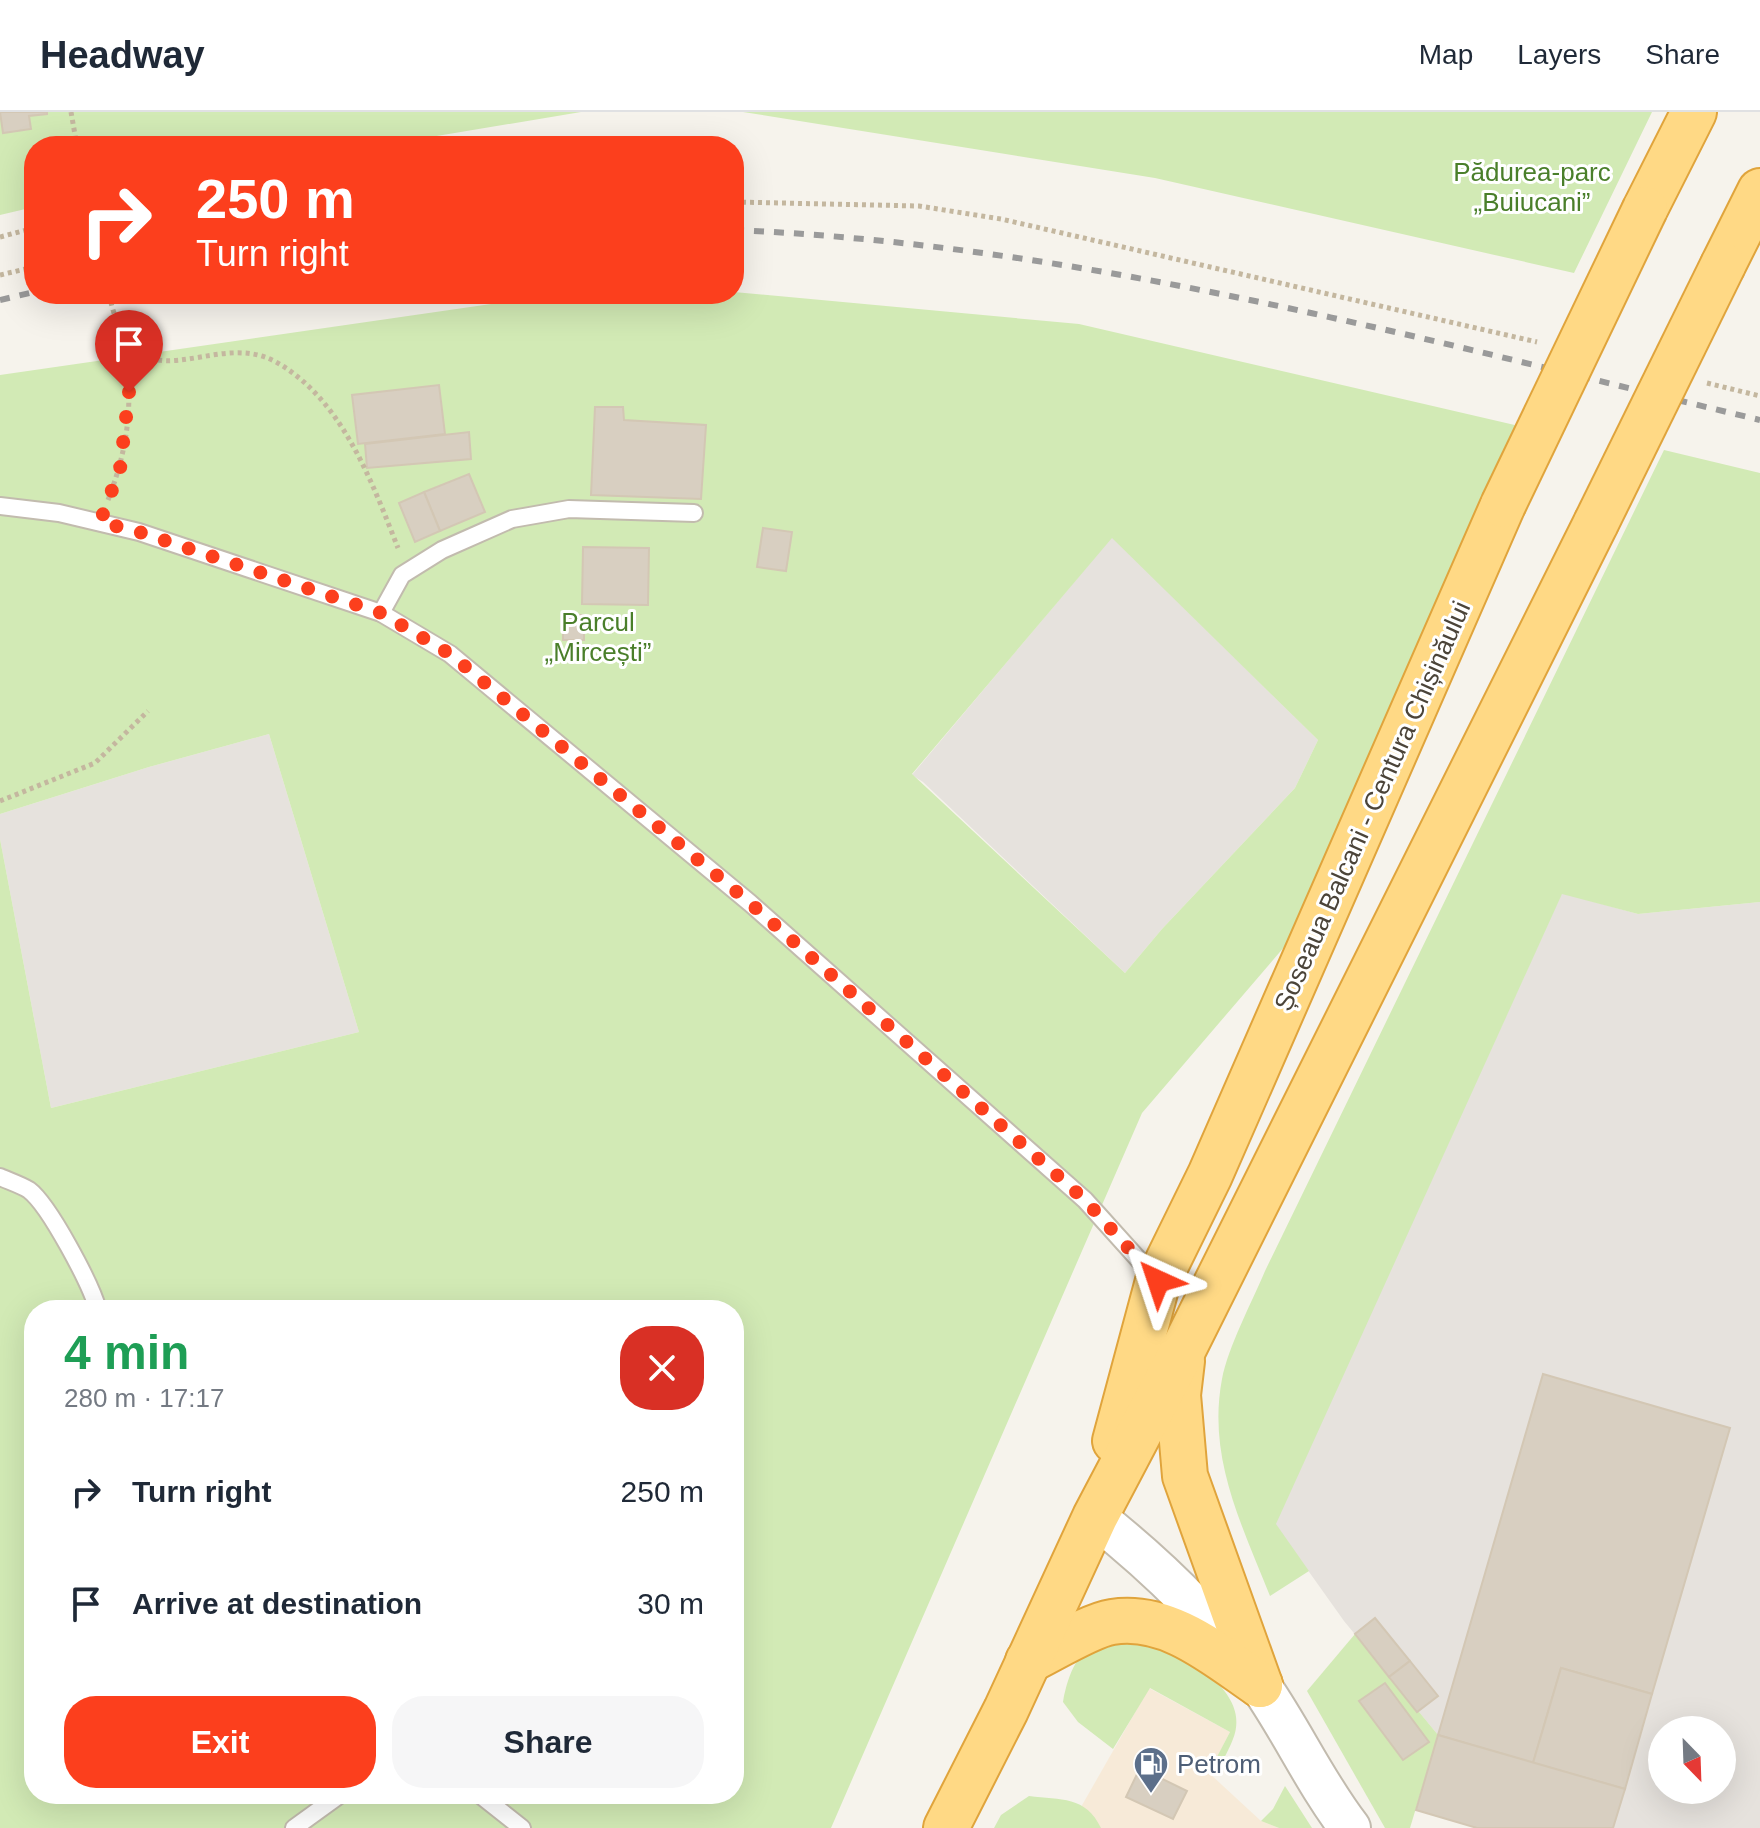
<!DOCTYPE html>
<html lang="en">
<head>
<meta charset="utf-8">
<style>
	body { margin:0; font-family:Arial,sans-serif; background:#f6f6f7; color:#1f2937; height:100vh; display:flex; flex-direction:column; font-size:30px; white-space:nowrap }
	* { box-sizing:border-box; margin:0 }
	p { font-size:26px; color:#747a83 }
	.icon { flex:none; width:44px; height:44px; fill:none; stroke:currentColor; stroke-width:2; stroke-linecap:round; stroke-linejoin:round }
	.map { position:relative; flex:1; overflow:hidden }
	.details { position:absolute; left:24px; top:1188px; width:720px; height:504px; display:flex; flex-direction:column; background:#fff; border-radius:32px; box-shadow:0 8px 32px #0002 }
	.details>* { flex:none }
	.guide { position:absolute; left:24px; top:24px; width:720px; height:168px; border-radius:32px; box-shadow:0 8px 32px #0002; background:#fc3f1d; color:#fff; overflow:hidden }
	.needle { width:52px; rotate:157deg }
	.controls { position:absolute; left:1648px; top:1604px; display:grid; gap:16px }
	.controls a { display:grid; place-items:center; width:88px; height:88px; border-radius:50%; background:#fff; box-shadow:0 8px 32px #0002; font-size:40px }
	.pin { position:absolute; display:grid; place-items:center; width:68px; height:68px; color:#fff; margin:-82px -34px; border-radius:50% 50% 50% 0; rotate:-45deg; box-shadow:0 0 8px #0007 }
	.pin .icon { rotate:45deg }
	.me { position:absolute; width:88px; margin:-44px; rotate:318deg; stroke-linejoin:round; filter:drop-shadow(0 0 6px #0008) }
	.turn { display:flex; align-items:center; gap:28px; height:168px; padding:0 40px; font-size:36px }
	.turn .icon { width:104px; height:104px; stroke-width:2.5 }
	.turn b { display:block; font-size:56px; line-height:68px }
	.round { display:grid; place-items:center; flex:none; width:84px; height:84px; border-radius:32px; background:#f6f6f7 }
	.summary { display:flex; align-items:center; justify-content:space-between; height:136px; padding:0 40px }
	h1 { font-size:48px; font-weight:800; line-height:60px; color:#1e9e55 }
	.primary-button { display:flex; gap:16px; margin-top:auto; padding:16px 40px }
	.primary-button a { flex:1; height:92px; border-radius:32px; background:#fc3f1d; color:#fff; font-size:32px; font-weight:800; line-height:92px; text-align:center }
	.primary-button a+a { background:#f6f6f7; color:#1f2937 }
	ul { padding:0; list-style:none }
	li { display:flex; align-items:center; gap:24px; height:112px; padding:0 40px }
	li div { flex:1 }
	li b { display:block; font-size:30px }
	li em { font-style:normal }
	header { display:flex; align-items:center; gap:48px; box-sizing:border-box; height:112px; padding:0 40px; background:#fff; border-bottom:2px solid #e0e1e3 }
	header strong { font-size:38px }
	nav { display:flex; gap:44px; margin-inline-start:auto; font-size:28px }
	.map>svg:first-child { display:block }
	.commercial { fill:#f7ead8 }
	.industrial { fill:#e6e2dd; fill-rule:evenodd }
	.green { fill:#d2eab5; fill-rule:evenodd }
	.building { fill:#d8cfc1; stroke:#d3c7b4; stroke-width:2 }
	.lines { fill:none; stroke-linecap:round; stroke-linejoin:round }
	.service-casing { stroke:#c2bbae; stroke-width:20 }
	.tertiary-casing { stroke:#c2bbae; stroke-width:44 }
	.trunk-casing { stroke:#e0a43c; stroke-width:48 }
	.path { stroke:#c4b79f; stroke-width:5; stroke-dasharray:4 4; stroke-linecap:butt }
	.service { stroke:#fff; stroke-width:16 }
	.tertiary { stroke:#fff; stroke-width:40 }
	.trunk { stroke:#ffd985; stroke-width:44 }
	.rail { stroke:#9a9a9a; stroke-width:6; stroke-dasharray:10 10; stroke-linecap:butt }
	.trunk-bridge-casing { stroke:#e0a43c; stroke-width:48; stroke-linecap:butt }
	.trunk-bridge { stroke:#ffd985; stroke-width:44 }
	.route { stroke:#fc3f1d; stroke-width:14; stroke-dasharray:0 25.2 }
	.labels { text-anchor:middle; dominant-baseline:central; stroke-width:6; stroke-linejoin:round; paint-order:stroke }
	.park-label { font-size:26px; fill:#4a7f2a; stroke:#fff }
	.street-label { font-size:26px; fill:#4b4439; stroke:#fff }
	.service-label { font-size:26px; fill:#4e5e75; stroke:#fff; text-anchor:start }
</style>
</head>
<body>
<header>
<strong>Headway</strong>
<nav><a>Map</a><a>Layers</a><a>Share</a></nav>
</header>
<div class="map">
<svg width="1760" height="1716" viewBox="0 0 1760 1716">
	<rect width="100%" height="100%" fill="#f6f3ec"/>
	<path class="commercial" d="M1149 1576 1230 1620 1209 1661 1261 1709 1279 1716H1069Z"/>
	<g class="industrial">
		<path d="M1112 425 1318 628 1295 676 1162 817 1125 861 923 670 912 663Z"/>
		<path d="M269 622 359 920 51 996 0 727V702L149 655Z"/>
		<path d="M1562 781 1638 802 1760 790V1716H1477L1416 1698 1438 1623 1344 1509 1275 1412ZM1662 1618H1722V1678H1662Z"/>
	</g>
	<g class="green">
		<path d="M0 0H581L377 34H34V95L0 103Z"/>
		<path d="M743 0H1652L1574 161 1155 66Z"/>
		<path d="M734 180 1079 212 1519 314 1297 820 1142 1001 831 1716H0V727L51 996 359 920 269 622 149 655 0 702V263L561 182H734ZM1112 426 1318 628 1295 676 1162 817 1125 861 912 662ZM34 1198H734V1682H34Z"/>
		<path d="M1664 338 1760 361V790L1638 802 1562 782 1276 1412 1309 1459 1270 1484C1242 1413 1207 1346 1222 1267 1228 1235 1252 1190 1265 1159Z"/>
		<path d="M1355 1522 1438 1623 1410 1716H1385L1307 1579Z"/>
		<path d="M1159 1527C1191 1550 1256 1583 1231 1632 1225 1644 1222 1655 1209 1660L1230 1620 1150 1576 1113 1637 1078 1610 1063 1590C1076 1522 1102 1531 1159 1527Z"/>
		<path d="M1285 1674 1312 1716H1279L1261 1709 1273 1697Z"/>
		<path d="M1029 1684C1061 1688 1086 1684 1101 1716H994L1001 1703Z"/>
	</g>
	<g class="building">
		<path d="M0 0H47V2L29 4 31 17 3 21Z"/>
		<path d="M439 273 445 322 358 332 352 283Z"/>
		<path d="M595 295H623L624 308 706 313 701 387 591 383Z"/>
		<path d="M469 320 471 347 367 356 365 332Z"/>
		<path d="M469 362 485 400 440 419 424 380Z"/>
		<path d="M424 380 440 419 415 430 399 391Z"/>
		<path d="M763 416 792 420 786 459 757 455Z"/>
		<path d="M583 435 649 436 648 493 582 492Z"/>
		<rect x="563" y="503" width="21" height="25"/>
		<path d="M1543 1262 1730 1316 1652 1582 1561 1556 1533 1651 1438 1623Z"/>
		<path d="M1375 1506 1410 1549 1389 1565 1355 1522Z"/>
		<path d="M1410 1549 1438 1584 1417 1600 1389 1565Z"/>
		<path d="M1561 1556 1652 1582 1625 1677 1533 1651Z"/>
		<path d="M1385 1571 1429 1630 1403 1648 1359 1589Z"/>
		<path d="M1438 1623 1625 1677 1613 1716H1477L1416 1698Z"/>
		<path d="M1140 1656 1187 1679 1173 1707 1126 1685Z"/>
	</g>
	<g class="lines">
		<defs>
			<g id="service">
				<path d="M0 394 59 401 139 420 381 501 450 542 750 791 1085 1088 1157 1168"/>
				<path d="M381 501 402 463 442 438 512 407 569 397 694 401"/>
				<path d="M0 1065C9 1069 21 1073 29 1078 49 1093 91 1172 98 1198"/>
				<path d="M479 1682 522 1716"/>
				<path d="M294 1716 341 1682"/>
			</g>
			<path id="tertiary" d="M1095 1405C1157 1454 1216 1511 1262 1576 1293 1621 1316 1672 1350 1716"/>
			<g id="trunk">
				<path d="M1645 97 1694 0"/>
				<path d="M1723 153 1760 79"/>
				<path d="M1182 1249 1178 1283 1185 1364 1260 1573"/>
				<path d="M1115 1329 1158 1169 1210 1063 1503 393"/>
				<path d="M1028 1549C1049 1539 1091 1513 1112 1510 1168 1501 1216 1543 1260 1573"/>
				<path d="M946 1716 1006 1598 1095 1405 1184 1236 1596 411"/>
			</g>
		</defs>
		<use href="#service" class="service-casing"/>
		<use href="#tertiary" class="tertiary-casing"/>
		<use href="#trunk" class="trunk-casing"/>
		<g class="path">
			<path d="M71 0 77 34"/>
			<path d="M734 90 919 94 1001 107 1537 230"/>
			<path d="M0 125 34 116"/>
			<path d="M0 163 34 155"/>
			<path d="M109 182C135 304 211 214 276 250 342 287 372 370 398 436"/>
			<path d="M1707 271 1760 284"/>
			<path d="M108 388C130 331 135 281 121 222"/>
			<path d="M0 689 95 651 148 599"/>
		</g>
		<use href="#service" class="service"/>
		<use href="#tertiary" class="tertiary"/>
		<use href="#trunk" class="trunk"/>
		<g class="rail">
			<path d="M734 118C1083 133 1422 227 1760 308"/>
			<path d="M0 188 34 180"/>
		</g>
		<defs>
			<g id="trunk-bridge">
				<path d="M1503 393 1645 97"/>
				<path d="M1596 411 1723 153"/>
			</g>
		</defs>
		<use href="#trunk-bridge" class="trunk-bridge-casing"/>
		<use href="#trunk-bridge" class="trunk-bridge"/>
	</g>
	<g class="lines">
		<path class="route" d="M129 280 120 357 100 410 139 420 381 501 450 542 750 791 1085 1088 1158 1169"/>
	</g>
	<defs>
		<symbol id="fuel-pin" viewBox="-11 -11 22 30"><path d="M0 17L-7.5 6A9.5 9.5 0 1 1 7.5 6Z" fill="#5c6f8a" stroke="#fff"/><path d="M-5.5-6h7V0h2V4h1.3V-2.5L3-4.5l.8-.8L6-3V5H2.5V1h-1V6h-7ZM-4.2-4.7v3.2H.2V-4.7Z" fill="#fff"/></symbol>
	</defs>
	<g fill-rule="evenodd">
		<use href="#fuel-pin" x="1131" y="1632" width="40" height="54"/>
	</g>
	<g class="labels">
		<g class="park-label">
			<text x="1532" y="60">Pădurea-parc<tspan x="1532" dy="30">„Buiucani”</tspan></text>
			<text x="598" y="510">Parcul<tspan x="598" dy="30">„Mircești”</tspan></text>
		</g>
		<g class="street-label">
			<text transform="translate(1372 694) rotate(-66)">Șoseaua Balcani - Centura Chișinăului</text>
		</g>
		<g class="service-label">
			<text x="1177" y="1652">Petrom</text>
		</g>
	</g>
</svg>
<div class="controls">
<a><svg class="needle" viewBox="-14 -14 28 28"><path d="M0-13l5 13h-10z" fill="#e53935"/><path d="M0 13l5-13h-10z" fill="#747a83"/></svg></a>
</div>
<div class="pin" style="left:129px;top:280px;background:#d93025"><svg class="icon" aria-label="arrive" viewBox="0 0 24 24"><path d="M6 21V4h12l-3 4 3 4H6"/></svg></div>
<svg class="me" style="left:1158px;top:1169px" viewBox="-20 -20 40 40"><path d="M0-17L14 15 0 8-14 15z" fill="#fc3f1d" stroke="#fff" stroke-width="4"/></svg>
<div class="guide">
<div class="turn"><svg class="icon" aria-label="right" viewBox="0 0 24 24"><path d="M7 20v-9h11M14 6l5 5-5 5"/></svg><div><b>250 m</b>Turn right</div></div>
</div>
<section class="details">
<div class="summary"><div><h1>4 min</h1><p>280 m · 17:17</p></div><a class="round" style="background:#d93025;color:#fff"><svg class="icon" aria-label="close" viewBox="0 0 24 24"><path d="M6 6l12 12M18 6L6 18"/></svg></a></div>
<ul>
<li><svg class="icon" aria-label="right" viewBox="0 0 24 24"><path d="M7 20v-9h11M14 6l5 5-5 5"/></svg><div><b>Turn right</b></div><em>250 m</em></li>
<li><svg class="icon" aria-label="arrive" viewBox="0 0 24 24"><path d="M6 21V4h12l-3 4 3 4H6"/></svg><div><b>Arrive at destination</b></div><em>30 m</em></li>
</ul>
<div class="primary-button"><a>Exit</a><a>Share</a></div>
</section>
</div>
</body>
</html>
